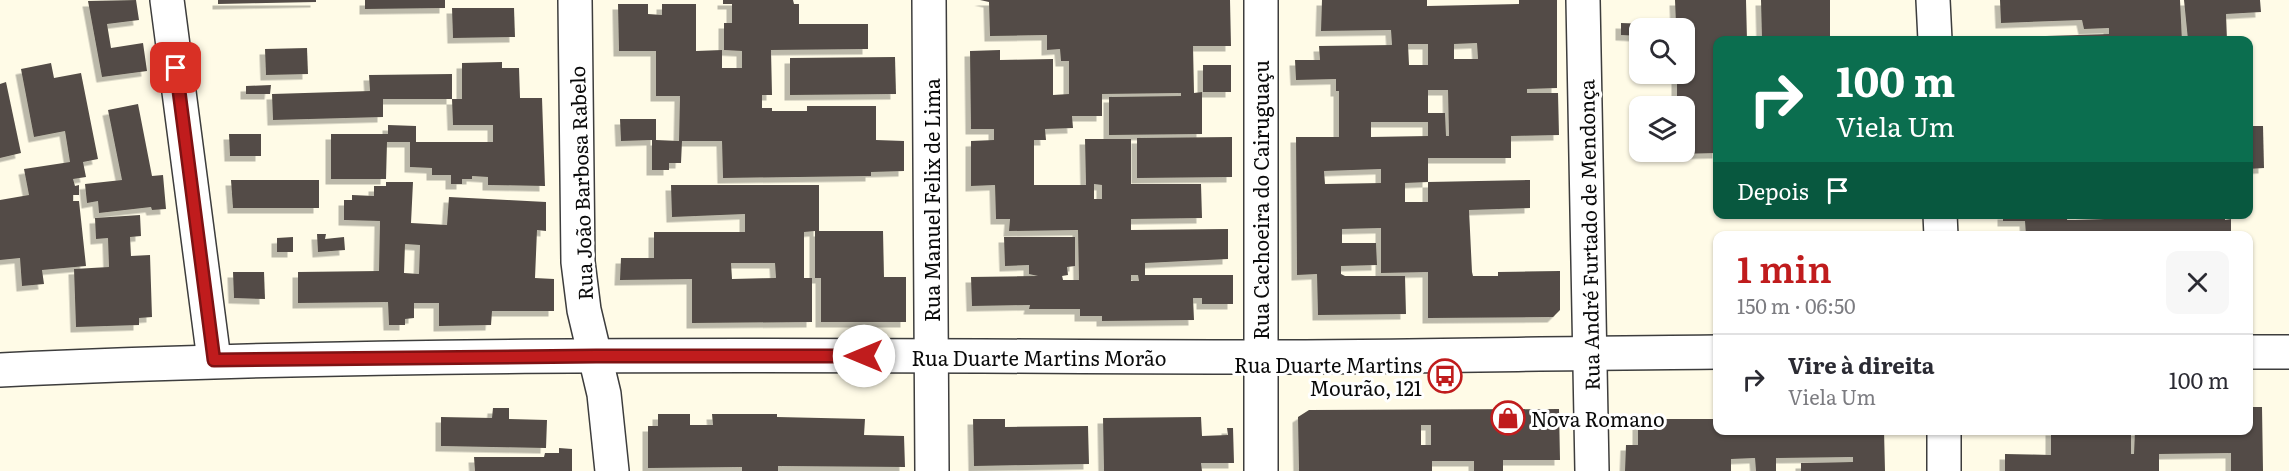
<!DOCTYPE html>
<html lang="pt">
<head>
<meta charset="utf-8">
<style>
	body { margin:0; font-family:Literata,serif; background:#f7f7f7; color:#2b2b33; height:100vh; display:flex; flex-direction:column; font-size:22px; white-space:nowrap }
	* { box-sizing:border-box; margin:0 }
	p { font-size:20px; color:#7c7c81 }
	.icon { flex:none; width:33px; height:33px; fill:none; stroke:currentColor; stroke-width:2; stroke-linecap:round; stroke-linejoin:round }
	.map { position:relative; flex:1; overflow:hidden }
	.side { position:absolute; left:1713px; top:231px; width:540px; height:204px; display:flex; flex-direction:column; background:#fff; border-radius:12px; box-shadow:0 2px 4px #0004 }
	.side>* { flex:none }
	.guide { position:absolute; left:1713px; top:36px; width:540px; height:183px; border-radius:12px; box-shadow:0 2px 4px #0004; background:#0b6e4f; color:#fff; overflow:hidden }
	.tools { position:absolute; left:1629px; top:18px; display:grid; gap:12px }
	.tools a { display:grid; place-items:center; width:66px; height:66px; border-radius:12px; background:#fff; box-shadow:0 2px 4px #0004; font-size:30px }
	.pin { position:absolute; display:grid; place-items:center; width:51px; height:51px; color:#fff; margin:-26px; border-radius:12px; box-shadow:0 3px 9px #0006 }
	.me { position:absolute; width:66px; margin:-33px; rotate:270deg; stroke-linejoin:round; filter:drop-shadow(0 0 4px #0008) }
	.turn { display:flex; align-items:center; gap:21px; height:126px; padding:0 24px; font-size:27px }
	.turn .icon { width:78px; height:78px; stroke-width:2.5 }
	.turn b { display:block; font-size:42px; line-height:51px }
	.then { display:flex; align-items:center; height:57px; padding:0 24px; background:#0003; gap:12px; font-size:22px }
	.round { display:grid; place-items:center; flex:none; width:63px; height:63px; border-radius:12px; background:#f7f7f7 }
	.overview { display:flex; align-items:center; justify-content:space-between; height:102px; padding:0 24px }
	h1 { font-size:36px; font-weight:600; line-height:45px; color:#c01c1d }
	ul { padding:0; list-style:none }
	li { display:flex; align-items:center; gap:18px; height:90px; padding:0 24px; border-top:2px solid #e1e1e2 }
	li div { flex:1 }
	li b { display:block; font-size:22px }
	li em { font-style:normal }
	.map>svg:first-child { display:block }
	.building { fill:#534c46; fill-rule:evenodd; filter:url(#shadow) }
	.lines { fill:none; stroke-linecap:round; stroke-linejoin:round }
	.street-casing { stroke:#3d3d3d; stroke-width:36 }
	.street { stroke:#fff; stroke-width:33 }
	.route-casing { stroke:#7d1213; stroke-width:15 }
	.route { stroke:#c01c1d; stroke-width:10 }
	.labels { text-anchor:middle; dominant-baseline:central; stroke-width:6; stroke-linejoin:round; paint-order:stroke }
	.street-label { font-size:20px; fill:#0a0a0a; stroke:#fff }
	.poi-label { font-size:20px; fill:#0a0a0a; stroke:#fff; text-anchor:end }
</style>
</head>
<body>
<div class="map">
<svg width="2289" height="471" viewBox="0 0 2289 471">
	<defs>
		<filter id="shadow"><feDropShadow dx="-5.5" dy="5.5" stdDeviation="0" flood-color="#0004"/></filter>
	</defs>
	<rect width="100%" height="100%" fill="#fffbe7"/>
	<g class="building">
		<path d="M136 0 139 20 107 24 111 48 143 43 147 71 102 77 88 1Z"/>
		<path d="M218 0H316V2L218 4Z"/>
		<path d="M365 0H445V8L365 9Z"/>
		<path d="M723 0H793L794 4H799V24H868V49L771 50 772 95H762V108H772V111H807V106H876V140L904 141V171L871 172V176L723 178 722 141H682L681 163H669V170H652V140L621 141 620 119H656V140L679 141 680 96H656V51H619L618 4H648V14L662 15V4H696V51L722 50V68H742V51L724 50V23H732V4H723Z"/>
		<path d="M980 0H1230L1231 46H1193L1194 93 1202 92V134L1109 135V97L1181 96V93L1102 94V116H1072L1073 128 1045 129 1046 140H1034V185H1086L1085 139H1131V184H1201L1202 218 1131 219V230L1228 229V259L1145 263V275H1233V304H1202V298H1193L1194 320 1102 321V316H1080V309H1029L1030 305 972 306 971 277 1038 276 1029 274V265L1005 266 1004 237H1075V266L1067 267 1068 275 1062 276 1063 280H1079L1078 230 1009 231 1010 219H996L995 185 971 186V141L994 140V129H971L970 51 1000 50V60L1053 59V95L1069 94V61H1061L1060 49 1047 50V35L990 36 989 2ZM1094 184 1102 185V199H1094ZM1131 275H1138L1139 281H1131Z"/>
		<path d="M1322 0H1427V6L1519 4V0H1557V88L1527 89V93H1558L1559 135 1511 136V158H1428V182L1405 183V202H1428V182L1530 180V208L1469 210 1472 272 1473 276H1498V272L1560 271V310L1553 317 1428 318V272L1381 273V228L1342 229V243H1376L1377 265 1341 266V274L1345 276H1405L1406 314 1318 315 1317 274 1297 275 1296 137H1339V91H1336V79L1296 80 1295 60H1320L1319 46 1392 45 1391 30 1321 31ZM1477 43 1478 59H1454V44ZM1408 44H1428V65H1409ZM1428 90H1448L1449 136H1446L1445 113H1428ZM1371 122H1428V136L1371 137ZM1381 169V183L1325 184 1324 171Z"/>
		<path d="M1675 0H1746L1747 40H1718V153L1678 154V152H1684V106H1677V74H1684V28H1640V36L1621 35V23L1676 25Z"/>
		<path d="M1761 0H1830V40H1762Z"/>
		<path d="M2000 0H2180L2182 40H2046V36L2109 34V28L2084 29 2082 20 2001 23Z"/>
		<path d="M2184 0H2260L2261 12 2226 14 2227 40H2188Z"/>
		<path d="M452 8H514L515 37 453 38Z"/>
		<path d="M307 48 308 74 266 75 265 49Z"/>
		<path d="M895 57 896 94 790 95V58Z"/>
		<path d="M502 62V68H519L520 98H542L545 186 488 185V177L472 176V179H462V184H451V175H432V168L410 167V142H387L386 179H331V134H388V125L416 126V142H493V125H453L452 99H462V63Z"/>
		<path d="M51 63 54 78 81 73 98 159 83 162 86 177 73 179 75 186 79 185V195H73V201H79L86 266 42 270 44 284 22 286 20 258 0 260V200L29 195 24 169 70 162 65 131 34 137 21 69Z"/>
		<rect x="1203" y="65" width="28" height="27"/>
		<path d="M452 74V99H383V117L273 120 272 94 370 91 369 75Z"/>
		<path d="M6 82 21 153 0 158V84Z"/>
		<path d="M271 85 270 94H246V86Z"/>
		<path d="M138 104 152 176 163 175 166 209 152 210 151 207 99 213 98 201 87 203 85 184 122 180 108 110Z"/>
		<path d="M2248 126H2263L2264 168 2248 169Z"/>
		<path d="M229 134H261V156H230Z"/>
		<path d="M1232 137V177L1137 178V138Z"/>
		<path d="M231 180H319V208H233Z"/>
		<path d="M386 182H413L411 223 447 225 449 197 546 202V231L537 230 535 278 554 279V311H492L491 325 439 326V303H414V318L405 319V325H389L388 302 298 303V272L379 271 380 221 344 220V200H352V195L374 196V186H386ZM405 244 420 245 419 274 404 273Z"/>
		<path d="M671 185H819V231H883L884 277H906V322H821V278H815V231L804 232V278H812V322L692 323V279L620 280 621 258H654V232H745V214L672 217ZM731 263H775L776 278 732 279Z"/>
		<path d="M2003 214H2068L2067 220H2075L2134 218V214H2225V220L2231 219V236H2026L2025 221H2003Z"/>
		<path d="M140 215 141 236 130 237 131 256 150 255 152 317 139 318V325L76 327 74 269 109 267 108 238 96 239 95 218Z"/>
		<path d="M317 234H326L325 239 344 237 345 250 318 252Z"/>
		<path d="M293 237V252H277V238Z"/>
		<path d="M233 272H264L265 299 234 298Z"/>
		<path d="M2248 407H2262L2263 471H2231V453L2159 454V471H2005V454L2051 455V430H2131V454H2134L2135 430H2248Z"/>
		<path d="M493 408H509V419L547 420 546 448 441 446V417L492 418Z"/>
		<path d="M1559 409 1560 460H1503V471H1474V461H1432V471H1299L1298 417 1309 410ZM1421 425H1431V445H1421Z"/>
		<path d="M658 414H690V425H713L712 414H777V417L865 419 864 435 904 436 905 467 778 466V471H742V467L648 468V426H658Z"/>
		<path d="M1201 417 1202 436 1228 435 1227 428H1233L1234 463H1201L1202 471H1104L1103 418Z"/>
		<path d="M973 419H1005V427L1088 426 1089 464 974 466Z"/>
		<path d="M1638 419H1718V430H1884L1885 471H1801V463L1853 462V457L1776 458V471H1756L1755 458 1731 459V471H1625L1626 445H1638Z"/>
		<path d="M559 448 572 449V471H475L474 457H544L545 453H559Z"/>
	</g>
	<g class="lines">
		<defs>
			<g id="street">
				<path d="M167 0 214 360"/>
				<path d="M575 0 578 262 584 310 604 394 612 471"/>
				<path d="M929 0 932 471"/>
				<path d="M1261 0V471"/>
				<path d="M1583 0 1592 471"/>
				<path d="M1933 0 1935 40"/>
				<path d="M1940 214 1941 236"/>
				<path d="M2248 352H2289"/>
				<path d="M0 370C417 350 834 356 1251 357 1407 357 1562 353 1718 352"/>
				<path d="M1944 471V430"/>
			</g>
		</defs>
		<use href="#street" class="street-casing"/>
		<use href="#street" class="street"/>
	</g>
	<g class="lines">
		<defs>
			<path id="route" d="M176 68 214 360 596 356H864"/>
		</defs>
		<use href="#route" class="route-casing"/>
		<use href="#route" class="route"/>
	</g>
	<defs>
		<symbol id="bus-ring" viewBox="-11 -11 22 22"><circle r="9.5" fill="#fff" stroke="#c01c1d" stroke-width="1.5"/><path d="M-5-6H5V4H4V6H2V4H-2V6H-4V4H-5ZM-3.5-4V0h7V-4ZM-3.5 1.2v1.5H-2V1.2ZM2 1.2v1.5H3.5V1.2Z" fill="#c01c1d"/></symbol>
		<symbol id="shop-ring" viewBox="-11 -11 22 22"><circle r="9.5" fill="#fff" stroke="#c01c1d" stroke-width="1.5"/><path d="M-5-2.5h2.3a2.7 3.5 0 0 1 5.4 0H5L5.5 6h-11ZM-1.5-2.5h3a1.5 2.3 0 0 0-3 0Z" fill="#c01c1d"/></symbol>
	</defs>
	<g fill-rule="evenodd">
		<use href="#bus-ring" x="1426" y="357" width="38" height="38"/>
		<use href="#shop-ring" x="1489" y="399" width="38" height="38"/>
	</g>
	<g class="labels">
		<g class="street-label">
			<text transform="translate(580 183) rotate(-92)">Rua João Barbosa Rabelo</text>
			<text transform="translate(931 200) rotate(-90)">Rua Manuel Felix de Lima</text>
			<text transform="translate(1260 200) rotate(-90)">Rua Cachoeira do Cairuguaçu</text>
			<text transform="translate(1588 235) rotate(-91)">Rua André Furtado de Mendonça</text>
			<text x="1039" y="357">Rua Duarte Martins Morão</text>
		</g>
		<g class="poi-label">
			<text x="1422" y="364">Rua Duarte Martins<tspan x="1422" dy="23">Mourão, 121</tspan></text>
			<text x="1531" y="418" text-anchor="start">Nova Romano</text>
		</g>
	</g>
</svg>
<div class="tools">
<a><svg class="icon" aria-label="search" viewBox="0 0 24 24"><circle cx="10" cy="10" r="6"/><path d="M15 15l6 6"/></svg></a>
<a><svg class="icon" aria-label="layers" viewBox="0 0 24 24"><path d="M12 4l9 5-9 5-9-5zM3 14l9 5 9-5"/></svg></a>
</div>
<div class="pin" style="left:176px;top:68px;background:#d93025"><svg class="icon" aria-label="arrive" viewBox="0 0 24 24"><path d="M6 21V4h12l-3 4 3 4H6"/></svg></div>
<svg class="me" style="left:864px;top:356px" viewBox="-20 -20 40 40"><circle r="19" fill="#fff"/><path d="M0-13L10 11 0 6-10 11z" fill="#c01c1d"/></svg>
<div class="guide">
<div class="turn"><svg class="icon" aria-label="right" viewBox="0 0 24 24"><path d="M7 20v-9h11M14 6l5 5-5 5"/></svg><div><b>100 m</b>Viela Um</div></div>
<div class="then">Depois<svg class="icon" aria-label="arrive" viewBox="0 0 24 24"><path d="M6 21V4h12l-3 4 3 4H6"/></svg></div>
</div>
<section class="side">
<div class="overview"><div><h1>1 min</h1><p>150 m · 06:50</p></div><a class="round"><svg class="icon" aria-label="close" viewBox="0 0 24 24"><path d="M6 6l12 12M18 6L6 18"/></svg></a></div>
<ul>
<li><svg class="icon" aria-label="right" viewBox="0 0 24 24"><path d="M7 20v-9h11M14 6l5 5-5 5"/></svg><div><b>Vire à direita</b><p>Viela Um</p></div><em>100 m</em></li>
</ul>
</section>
</div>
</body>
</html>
